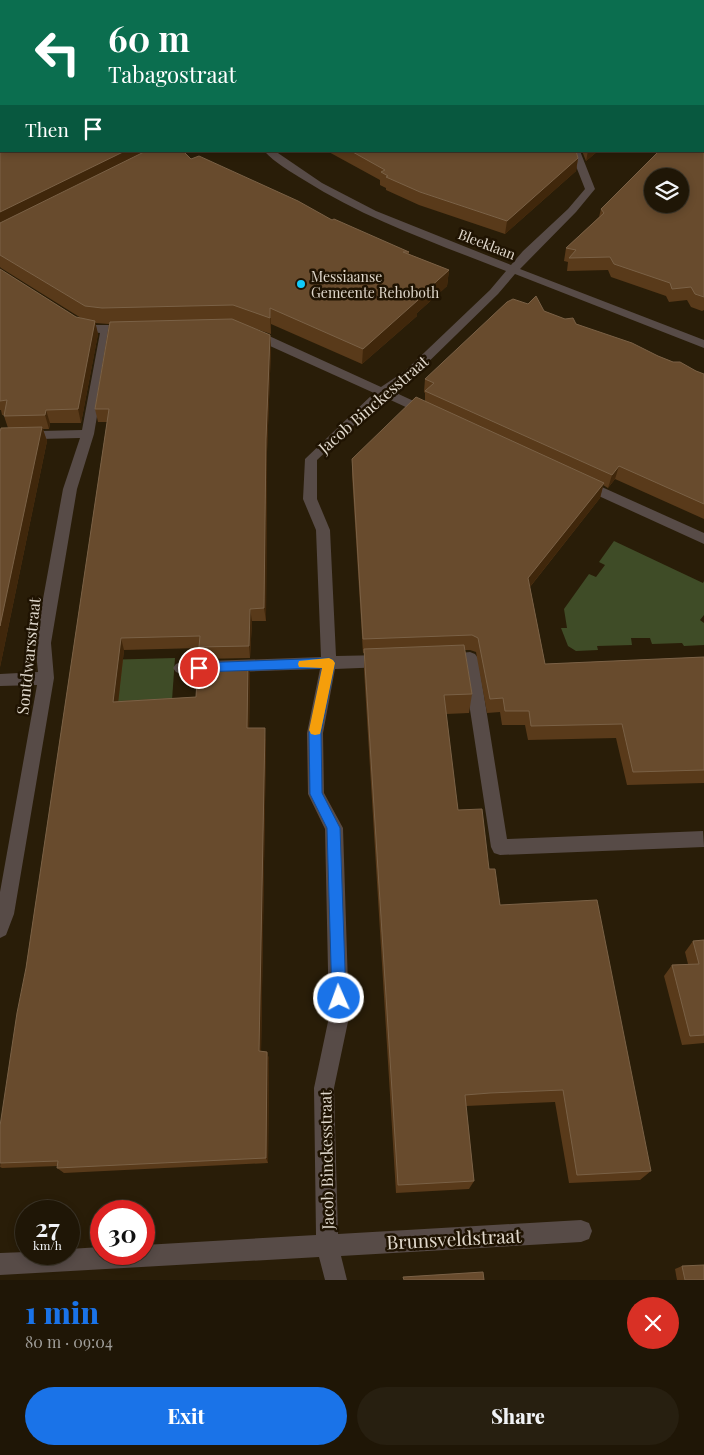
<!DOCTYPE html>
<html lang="en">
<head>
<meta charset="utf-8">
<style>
	body { margin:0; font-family:"Playfair Display",serif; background:#271f10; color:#f1f3f6; height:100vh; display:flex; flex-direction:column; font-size:19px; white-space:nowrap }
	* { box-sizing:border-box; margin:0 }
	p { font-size:16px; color:#a19f9b }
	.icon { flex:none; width:28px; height:28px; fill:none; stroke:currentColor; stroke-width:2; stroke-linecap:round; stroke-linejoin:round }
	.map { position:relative; height:1280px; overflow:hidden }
	.panel { display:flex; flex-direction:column; background:#1f1606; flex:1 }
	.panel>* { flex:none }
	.banner { position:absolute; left:0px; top:0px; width:705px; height:152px; box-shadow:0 2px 8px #0003,0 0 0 1px #3c3528; background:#0b6e4f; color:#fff; overflow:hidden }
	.fabs { position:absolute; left:644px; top:168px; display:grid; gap:10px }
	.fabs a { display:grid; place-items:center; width:45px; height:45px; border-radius:50%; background:#1f1606; box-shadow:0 2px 8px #0003,0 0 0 1px #3c3528; font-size:25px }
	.speed { position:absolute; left:15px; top:1200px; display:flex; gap:10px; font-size:25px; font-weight:700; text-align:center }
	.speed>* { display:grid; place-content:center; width:65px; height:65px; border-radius:50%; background:#1f1606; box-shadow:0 2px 8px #0003,0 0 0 1px #3c3528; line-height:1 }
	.speed small { font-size:12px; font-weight:400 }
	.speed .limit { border:8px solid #d22; background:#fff; color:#111 }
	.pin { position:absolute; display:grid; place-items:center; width:42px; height:42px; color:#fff; margin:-21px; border:2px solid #fff; border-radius:50%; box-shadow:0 1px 5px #0007 }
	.me { position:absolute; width:55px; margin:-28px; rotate:358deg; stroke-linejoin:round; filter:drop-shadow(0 0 4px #0008) }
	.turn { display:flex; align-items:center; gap:18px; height:105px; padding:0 25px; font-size:22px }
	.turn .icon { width:65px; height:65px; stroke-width:2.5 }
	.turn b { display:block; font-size:35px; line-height:42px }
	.then { display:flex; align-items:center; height:48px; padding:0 25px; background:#0003; gap:10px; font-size:19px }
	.round { display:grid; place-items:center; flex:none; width:52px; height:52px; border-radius:26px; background:#271f10 }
	.head { display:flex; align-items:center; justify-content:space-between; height:85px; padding:0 25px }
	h1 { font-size:30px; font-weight:800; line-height:38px; color:#1a73e8 }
	.button { display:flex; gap:10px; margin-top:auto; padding:10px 25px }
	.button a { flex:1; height:58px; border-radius:30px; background:#1a73e8; color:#fff; font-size:20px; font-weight:800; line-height:58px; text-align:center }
	.button a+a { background:#271f10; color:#f1f3f6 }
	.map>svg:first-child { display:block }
	.green { fill:#3f4c27 }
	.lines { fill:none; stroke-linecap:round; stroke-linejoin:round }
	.minor { fill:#574b47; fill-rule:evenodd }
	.wall { fill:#593a1a }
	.shaded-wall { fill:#40270b }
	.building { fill:#684b2d; stroke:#7a6146; fill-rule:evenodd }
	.route { fill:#1a73e8; stroke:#114b97 }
	.slow { fill:#f59e0b }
	.poi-dot { fill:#10cafa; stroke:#1f1302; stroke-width:2 }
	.labels { text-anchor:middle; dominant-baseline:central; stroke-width:5; stroke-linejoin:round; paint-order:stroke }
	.far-street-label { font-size:14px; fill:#e0d8cc; stroke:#1f1302 }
	.far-poi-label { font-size:14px; fill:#e0d8cc; stroke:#1f1302; text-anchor:start }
	.street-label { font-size:16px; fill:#e0d8cc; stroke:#1f1302 }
	.near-street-label { font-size:19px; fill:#e0d8cc; stroke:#1f1302 }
</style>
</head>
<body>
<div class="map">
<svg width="704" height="1280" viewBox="0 0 704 1280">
	<rect width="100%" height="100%" fill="#291d08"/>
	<g class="green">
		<path d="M614 541 703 583 704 581V615L700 620 704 623V645L684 646 682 643 652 644 650 638H631L632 645 597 646 598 650 576 651 568 646 561 628H567L564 609 589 574 596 577 605 565 599 562Z"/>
		<path d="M175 658 172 700 95 703 101 660Z"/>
	</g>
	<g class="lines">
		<g class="minor">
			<rect x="192" y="0" width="8" height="1"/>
			<path d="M623 0H631L632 1H624Z"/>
			<path d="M264 151H275L322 183 376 211 511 265 523 251 568 209 585 189 570 151H580L595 189 576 212 520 269 704 340V348L515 274 498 294 413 377 392 391 431 409 433 412 431 415H423L384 397 317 460V499L330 530 336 656 384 655 389 657 392 661 389 665 384 667 335 669 323 733 324 793 343 828 349 1017 334 1088 338 1234 581 1220 589 1223 592 1231 589 1239 581 1242 341 1256 347 1280H325L319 1257 0 1275V1253L26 1252V1254H69V1249L101 1247V1254H144V1245L316 1235 314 1088 329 1017 325 829 308 794 307 733 320 669 181 674 176 672 173 668 176 664 181 662 321 657 316 530 303 499 305 459 374 393 248 336 246 333 248 330H256L381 387 405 371 490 290 506 271C438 244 367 220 304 180 291 172 275 163 264 151Z"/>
			<path d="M77 319 95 325H127L133 329 127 333H111L94 434 77 489 51 643 54 678 14 914 6 935 0 938V892L37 685 0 686V674L38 672 35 643 63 489 80 438 0 440V432L82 430 100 333C90 332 78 330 71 322Z"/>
			<path d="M584 479 704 533V544L579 487 577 484 579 481Z"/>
			<path d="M470 652 475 654 478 658 507 839 703 831 704 847 500 855 494 853 491 847 463 664 447 665 442 663 439 659 442 655Z"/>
		</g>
	</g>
	<g class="wall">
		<path d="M0 0H162V1L1 151 191 159 332 220 409 252V254L449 270 447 286 417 313V316L362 364 271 324V334L253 328 270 335 271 348 267 452 266 621H252L250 658 202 659 200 648 124 650 118 701 196 697 250 673 249 728 266 740 261 1051 267 1052 269 1059 268 1163 64 1173 57 1168 58 1166 2 1168 0 1167 26 968 107 422H98L95 409 109 324 95 323 98 334 81 423H50L49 429H43L47 441 0 667V432L8 428 4 416V415H2L1 410H0V269L76 317 81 318 1 268 0 267Z"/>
		<path d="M639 0H704V62V1H639Z"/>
		<path d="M704 83V310L702 311 691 307 687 300 669 302 666 296 611 277 608 270 567 271 568 262 564 261 566 248 599 217 601 209 658 152 657 151H704Z"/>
		<path d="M327 151H576L578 158 576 171 505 234 419 205 386 190V188L380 185V180Z"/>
		<path d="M582 151H598L586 161Z"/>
		<path d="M544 311 704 374V519L615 479 608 488 603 485 600 498 530 587 545 664 704 657V783L627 785 616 738 528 740 525 725H502L500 712 487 713 476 652 470 650H465L472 694 469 713 446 714 458 810 489 869 500 905 651 1171 640 1180 569 1183 555 1102 466 1106 474 1181 469 1189 396 1193 364 670V653H363L352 475V459L425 401V393L424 392 425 379Z"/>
		<path d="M704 940V1043L682 1045 664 976 672 965 688 964 685 952 693 941Z"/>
		<path d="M682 1266 704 1280H677L675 1269Z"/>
	</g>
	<g class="shaded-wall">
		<path d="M125 151H158L0 230V212Z"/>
		<path d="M588 151H598L586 161Z"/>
		<path d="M578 158 576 171 505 234 507 221Z"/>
		<path d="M449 270 447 286 417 313V316L362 364 363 349Z"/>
		<path d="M270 308 271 324V334L270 318Z"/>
		<path d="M95 321 98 334 81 423 78 409Z"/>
		<path d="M270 335 271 348 267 452 266 621 264 608 266 439Z"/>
		<path d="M46 410 50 423 49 429 45 415Z"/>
		<path d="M42 427 47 441 0 667V626Z"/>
		<path d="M619 466 615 479 608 488 612 475Z"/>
		<path d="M604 483 600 498 525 593 528 578Z"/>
		<path d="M250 609 252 621 250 658 249 646Z"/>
		<path d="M121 638 124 650 117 713 113 702Z"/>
		<path d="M248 662 250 673 249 739 247 728Z"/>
		<path d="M265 728 266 740 261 1058 259 1051Z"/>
		<path d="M267 1052 269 1059 268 1163 266 1158Z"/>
	</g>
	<g class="building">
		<path d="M0 0H158V1H1V151H125L0 212Z"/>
		<path d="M233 0H576L577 1H233Z"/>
		<path d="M650 0H704V47V1H650Z"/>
		<path d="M704 83V297L695 294 691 287 672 289 670 283 614 264 610 257 569 258 576 250 566 248 604 213 601 209 659 151H704ZM652 176H680V204H652Z"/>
		<path d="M146 151H183L191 159 199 156 298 201 332 220 334 219 409 252H403L449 270 417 299 418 300 363 349 270 308V318L233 305 102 308 85 306 0 255V223Z"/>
		<path d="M351 151H576L578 158 507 221 420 192 386 177 388 176 381 172 385 170Z"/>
		<path d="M0 269 76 317 95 321 78 409 46 410 45 415 4 416 7 400 0 401Z"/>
		<path d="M536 296 544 311 565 319 573 318 576 324 632 343 658 356 673 362H680L696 371 704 374V504L619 466 612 475 425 391 434 383 425 379 507 302 513 299 528 304Z"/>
		<path d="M232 319 270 335 266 439 264 608 250 609 249 646 199 647 200 636 121 638 113 702 196 697 198 663 248 662 247 728H265L259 1051 267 1052 266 1158 57 1168 58 1161 0 1163V1126L17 1013 26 968 109 409H95L110 322Z"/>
		<path d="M416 397 604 483 528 578 545 664 704 657V770L633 772 622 724 531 726 529 711H505L503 698 490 699 478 638 472 635 363 639 352 459Z"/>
		<path d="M42 427 0 626V432L1 428Z"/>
		<path d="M464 645 472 694 444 695 458 810 482 809 489 869H495L500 905 597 900 651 1171 577 1175 563 1090 490 1093 465 1095 474 1181 398 1185 364 649Z"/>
		<path d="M704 940V1035L690 1036 672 965 699 964 693 941Z"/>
		<path d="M704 1265V1280H685L682 1266Z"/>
		<path d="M483 1272 484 1280H404L403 1277Z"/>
	</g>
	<path class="route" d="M329 658 333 660 335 663 321 733 322 793 340 828 346 998 344 1003 339 1005 334 1003 332 998 327 828 310 794 309 733 322 668 199 672 195 671 194 668 195 664 199 663Z"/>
	<path class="slow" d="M329 658 333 660 335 663 321 730 320 734 315 735 311 734 309 730 322 668 299 667 298 664 299 661Z"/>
	<circle class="poi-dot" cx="301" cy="284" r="5"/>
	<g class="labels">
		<g class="far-street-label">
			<text transform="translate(487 244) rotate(21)">Bleeklaan</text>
		</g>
		<g class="far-poi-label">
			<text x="311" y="276">Messiaanse<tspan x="311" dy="16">Gemeente Rehoboth</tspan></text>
		</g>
		<g class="street-label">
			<text transform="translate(373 404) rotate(-41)">Jacob Binckesstraat</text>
			<text transform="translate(28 656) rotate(-84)">Sontdwarsstraat</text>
			<text transform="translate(326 1160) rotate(-91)">Jacob Binckesstraat</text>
		</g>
		<g class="near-street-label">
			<text transform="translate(454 1238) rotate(-3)">Brunsveldstraat</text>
		</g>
	</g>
</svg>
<div class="fabs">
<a><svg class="icon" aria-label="layers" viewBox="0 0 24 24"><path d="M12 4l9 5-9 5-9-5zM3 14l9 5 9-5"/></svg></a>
</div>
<div class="speed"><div>27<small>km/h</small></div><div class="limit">30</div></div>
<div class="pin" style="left:199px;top:668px;background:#d93025"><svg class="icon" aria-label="arrive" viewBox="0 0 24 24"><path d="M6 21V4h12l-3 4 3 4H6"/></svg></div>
<svg class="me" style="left:339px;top:998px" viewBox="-20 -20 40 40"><circle r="17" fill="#1a73e8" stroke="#fff" stroke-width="3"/><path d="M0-11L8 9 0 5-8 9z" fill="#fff"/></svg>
<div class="banner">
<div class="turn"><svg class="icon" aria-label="left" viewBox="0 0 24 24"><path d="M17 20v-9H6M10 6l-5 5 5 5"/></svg><div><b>60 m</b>Tabagostraat</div></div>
<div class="then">Then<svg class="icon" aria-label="arrive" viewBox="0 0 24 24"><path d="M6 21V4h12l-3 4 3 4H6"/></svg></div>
</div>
</div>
<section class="panel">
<div class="head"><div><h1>1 min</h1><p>80 m · 09:04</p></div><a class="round" style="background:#d93025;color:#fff"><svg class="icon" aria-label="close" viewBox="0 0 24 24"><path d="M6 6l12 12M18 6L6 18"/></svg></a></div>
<div class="button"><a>Exit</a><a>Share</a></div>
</section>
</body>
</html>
